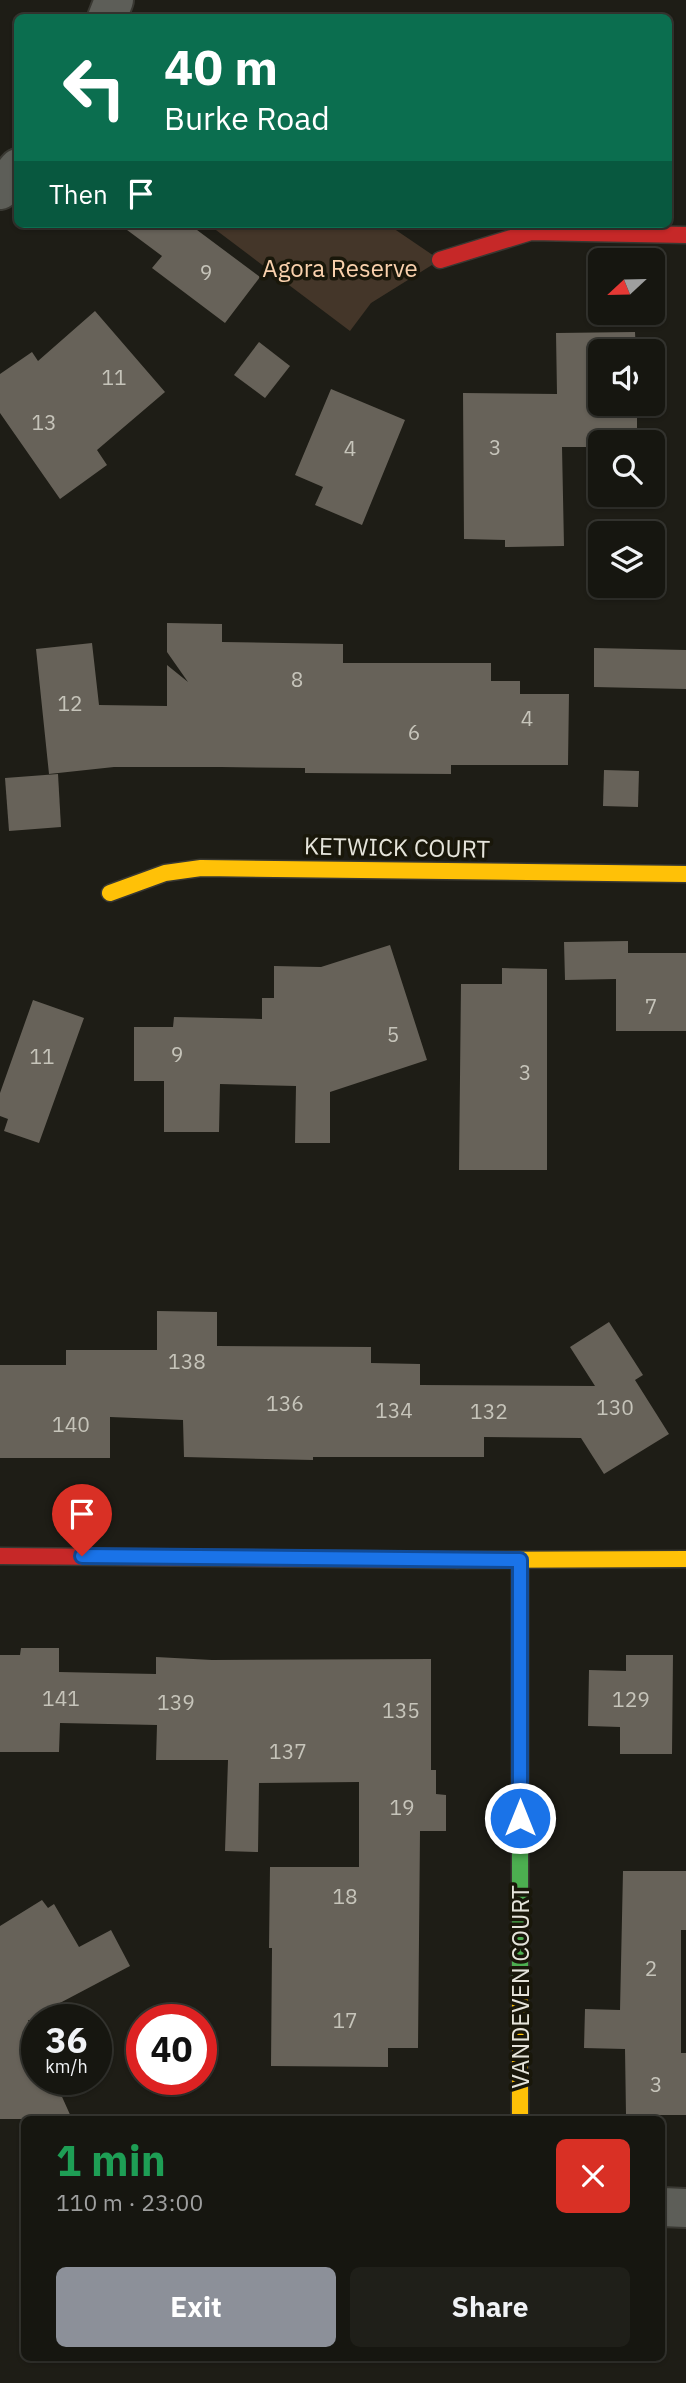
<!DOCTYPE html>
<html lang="en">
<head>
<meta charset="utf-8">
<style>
	body { margin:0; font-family:"IBM Plex Sans",sans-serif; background:#1f1f19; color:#f1f3f6; height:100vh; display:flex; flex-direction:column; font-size:26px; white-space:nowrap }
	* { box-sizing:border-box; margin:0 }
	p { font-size:23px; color:#9e9f9f }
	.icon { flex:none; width:38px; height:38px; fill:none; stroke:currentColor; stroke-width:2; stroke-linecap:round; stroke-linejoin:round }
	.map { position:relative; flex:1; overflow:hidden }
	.side { position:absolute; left:21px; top:2116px; width:644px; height:245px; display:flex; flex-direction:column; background:#161610; border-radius:10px; box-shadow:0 2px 5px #0004,0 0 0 2px #353530 }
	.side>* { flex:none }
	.top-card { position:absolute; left:14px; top:14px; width:658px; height:214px; border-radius:10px; box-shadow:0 2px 5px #0004,0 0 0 2px #353530; background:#0b6e4f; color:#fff; overflow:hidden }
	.needle { width:46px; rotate:248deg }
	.buttons { position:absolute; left:588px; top:248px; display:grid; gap:14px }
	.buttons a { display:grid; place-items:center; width:77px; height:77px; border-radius:10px; background:#161610; box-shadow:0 2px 5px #0004,0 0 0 2px #353530; font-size:35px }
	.speed { position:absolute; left:21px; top:2004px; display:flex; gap:14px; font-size:35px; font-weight:700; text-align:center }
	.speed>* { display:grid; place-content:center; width:91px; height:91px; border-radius:50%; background:#161610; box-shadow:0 2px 5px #0004,0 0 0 2px #353530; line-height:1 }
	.speed small { font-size:18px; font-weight:400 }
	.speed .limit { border:10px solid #d22; background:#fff; color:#111 }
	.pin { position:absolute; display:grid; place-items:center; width:60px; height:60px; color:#fff; margin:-72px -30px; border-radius:50% 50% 50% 0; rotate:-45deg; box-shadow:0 0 7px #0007 }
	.pin .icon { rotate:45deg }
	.me { position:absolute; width:77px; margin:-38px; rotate:0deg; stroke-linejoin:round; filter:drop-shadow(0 0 5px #0008) }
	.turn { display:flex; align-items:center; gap:24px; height:147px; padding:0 35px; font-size:32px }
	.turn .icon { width:91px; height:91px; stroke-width:2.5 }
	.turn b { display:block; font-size:49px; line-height:60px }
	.then { display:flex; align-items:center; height:66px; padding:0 35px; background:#0003; gap:14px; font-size:26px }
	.round { display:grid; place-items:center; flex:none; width:74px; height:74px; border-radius:10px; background:#1f1f19 }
	.head { display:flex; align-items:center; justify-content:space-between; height:119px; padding:0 35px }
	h1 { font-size:42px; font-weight:700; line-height:52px; color:#1e9e55 }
	.cta { display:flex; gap:14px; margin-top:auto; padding:14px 35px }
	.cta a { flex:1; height:80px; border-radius:10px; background:#8c9099; color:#fff; font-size:28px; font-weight:700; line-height:80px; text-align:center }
	.cta a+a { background:#1f1f19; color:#f1f3f6 }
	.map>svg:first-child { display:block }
	.green { fill:#443629 }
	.building { fill:#676259 }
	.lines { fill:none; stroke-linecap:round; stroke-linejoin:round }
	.street-casing { stroke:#393832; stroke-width:42 }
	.fast-casing { stroke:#393832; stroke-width:19 }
	.slow-casing { stroke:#393832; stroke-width:19 }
	.jam-casing { stroke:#393832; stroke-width:19 }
	.street { stroke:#5d5e58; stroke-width:38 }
	.fast { stroke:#4caf50; stroke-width:16 }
	.slow { stroke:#ffc107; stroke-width:16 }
	.jam { stroke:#c62828; stroke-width:16 }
	.route-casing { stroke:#114b97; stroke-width:18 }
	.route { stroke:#1a73e8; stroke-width:12 }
	.labels { text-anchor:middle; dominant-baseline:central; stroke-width:7; stroke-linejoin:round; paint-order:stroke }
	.number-label { font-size:21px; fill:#c6c4ba }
	.park-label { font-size:24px; fill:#fad1ad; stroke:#19170a }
	.street-label { font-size:24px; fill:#e5e4db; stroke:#19170a }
</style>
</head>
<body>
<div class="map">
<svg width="686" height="2383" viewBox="0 0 686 2383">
	<rect width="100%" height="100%" fill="#1e1d16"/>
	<path class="green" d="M208 224H387L440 260 371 303 350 331Z"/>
	<g class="building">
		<path d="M119 224H189L260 277 225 323 152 268 162 256Z"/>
		<path d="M95 311 165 392 97 450 107 465 60 499 0 413V374L32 352 38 361Z"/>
		<path d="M635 332 636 352H600V404H637V443H600V447H562L564 546 505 547V540L464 539 463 393 557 394 556 333Z"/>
		<path d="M259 342 290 366 265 398 234 375Z"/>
		<path d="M331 389 405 420 362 525 315 505 323 487 295 475Z"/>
		<path d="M167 623 222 624V642L343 644V663H491V681H520V694H569L568 765H451V774L305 773V768L221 767H114L49 774 36 649 92 643 99 705 167 706V665L188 682 167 652Z"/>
		<path d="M594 648 686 650V689L594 687Z"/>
		<path d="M604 770 639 771 638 807 603 806Z"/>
		<path d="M58 774 61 827 9 831 5 778Z"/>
		<path d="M628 941V953H686V1031H616V979L565 980 564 942Z"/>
		<path d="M390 945 427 1060 330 1092V1143H295L296 1086 220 1084 219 1132H164V1081H134V1027H173L174 1017 262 1019V998H274V966L321 967Z"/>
		<path d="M502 968 547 969V1170H459L461 984H502Z"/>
		<path d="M33 1000 84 1018 39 1143 4 1131 8 1119 0 1116V1093Z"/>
		<path d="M157 1311 217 1312V1346L371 1347V1363L420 1364V1385L595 1386 570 1347 609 1322 643 1375 635 1380 669 1434 604 1474 581 1438 484 1437V1457H313V1460L184 1457 183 1420 110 1417V1458H0V1365H66V1350H157Z"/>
		<path d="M21 1648H59V1672L156 1674V1657L212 1660 431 1659V1770H436V1794L446 1795V1831H420L418 2048H388V2067L271 2066 272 1948H269L270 1867H359V1782L259 1783 258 1852 225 1851 228 1760H156L157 1725 60 1723 59 1752H0V1655H20Z"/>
		<path d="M626 1655H673L672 1754H620V1727L588 1726 589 1670 626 1671Z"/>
		<path d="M623 1871H686V1930H681V2053H686V2115H626L625 2049 584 2048 585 2009 620 2010Z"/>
		<path d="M42 1900 48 1908 54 1904 79 1947 111 1930 130 1966 58 2004 65 2020H28L37 2040V2079H54L72 2119H0V1926Z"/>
	</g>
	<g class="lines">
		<defs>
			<g id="street">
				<path d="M107 18 114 0"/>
				<path d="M0 190 18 168"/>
				<path d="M662 2207 686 2208"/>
			</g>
			<path id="fast" d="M520 1560V1991"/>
			<g id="slow">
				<path d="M110 893 165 873 201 868 686 874"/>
				<path d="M457 1560 686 1559"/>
				<path d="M520 1991V2119"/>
			</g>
			<g id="jam">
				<path d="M440 260 531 232 686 235"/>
				<path d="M0 1556 457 1560"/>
			</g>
		</defs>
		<use href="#street" class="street-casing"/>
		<use href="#fast" class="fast-casing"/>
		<use href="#slow" class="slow-casing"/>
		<use href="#jam" class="jam-casing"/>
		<use href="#street" class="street"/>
		<use href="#fast" class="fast"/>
		<use href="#slow" class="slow"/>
		<use href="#jam" class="jam"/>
	</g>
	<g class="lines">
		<defs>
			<path id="route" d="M82 1556 520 1560V1818"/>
		</defs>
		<use href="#route" class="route-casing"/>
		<use href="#route" class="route"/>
	</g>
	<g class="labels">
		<g class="number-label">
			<text x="206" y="272">9</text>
			<text x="114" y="377">11</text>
			<text x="44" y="422">13</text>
			<text x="495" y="447">3</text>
			<text x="350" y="448">4</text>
			<text x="297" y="679">8</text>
			<text x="70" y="703">12</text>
			<text x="527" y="718">4</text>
			<text x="414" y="732">6</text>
			<text x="651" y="1006">7</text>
			<text x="393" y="1034">5</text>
			<text x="177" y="1054">9</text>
			<text x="42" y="1056">11</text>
			<text x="525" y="1072">3</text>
			<text x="187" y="1361">138</text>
			<text x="285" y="1403">136</text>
			<text x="615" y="1407">130</text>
			<text x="394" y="1410">134</text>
			<text x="489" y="1411">132</text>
			<text x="71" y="1424">140</text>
			<text x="61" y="1698">141</text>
			<text x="631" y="1699">129</text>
			<text x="176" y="1702">139</text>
			<text x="401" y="1710">135</text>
			<text x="288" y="1751">137</text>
			<text x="402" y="1807">19</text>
			<text x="345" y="1896">18</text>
			<text x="651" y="1968">2</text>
			<text x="345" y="2020">17</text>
			<text x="656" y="2084">3</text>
		</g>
		<g class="park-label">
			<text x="340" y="268">Agora Reserve</text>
		</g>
		<g class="street-label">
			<text transform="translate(397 847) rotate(1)">KETWICK COURT</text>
			<text transform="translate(520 1987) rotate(-90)">VANDEVEN COURT</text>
		</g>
	</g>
</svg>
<div class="buttons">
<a><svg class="needle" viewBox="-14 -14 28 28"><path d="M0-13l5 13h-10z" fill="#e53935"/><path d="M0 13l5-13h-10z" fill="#9e9f9f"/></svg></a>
<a><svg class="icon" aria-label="sound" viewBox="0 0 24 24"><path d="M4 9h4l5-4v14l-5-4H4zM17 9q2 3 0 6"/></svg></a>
<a><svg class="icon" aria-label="search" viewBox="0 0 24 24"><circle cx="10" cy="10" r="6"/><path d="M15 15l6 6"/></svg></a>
<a><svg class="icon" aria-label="layers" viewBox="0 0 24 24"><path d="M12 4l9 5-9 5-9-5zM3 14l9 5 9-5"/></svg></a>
</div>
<div class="speed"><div>36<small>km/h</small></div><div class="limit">40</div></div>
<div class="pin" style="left:82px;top:1556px;background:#d93025"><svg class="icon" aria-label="arrive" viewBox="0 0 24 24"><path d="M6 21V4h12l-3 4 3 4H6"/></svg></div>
<svg class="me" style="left:520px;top:1818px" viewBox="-20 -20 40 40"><circle r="17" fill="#1a73e8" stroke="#fff" stroke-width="3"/><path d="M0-11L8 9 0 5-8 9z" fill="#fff"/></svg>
<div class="top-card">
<div class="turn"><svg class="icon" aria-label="left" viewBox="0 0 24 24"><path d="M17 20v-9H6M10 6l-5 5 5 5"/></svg><div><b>40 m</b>Burke Road</div></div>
<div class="then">Then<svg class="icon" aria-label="arrive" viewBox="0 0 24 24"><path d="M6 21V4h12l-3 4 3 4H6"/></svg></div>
</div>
<section class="side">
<div class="head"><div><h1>1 min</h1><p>110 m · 23:00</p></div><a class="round" style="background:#d93025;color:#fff"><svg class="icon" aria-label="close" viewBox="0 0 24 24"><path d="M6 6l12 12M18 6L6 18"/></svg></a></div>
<div class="cta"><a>Exit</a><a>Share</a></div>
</section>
</div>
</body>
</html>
